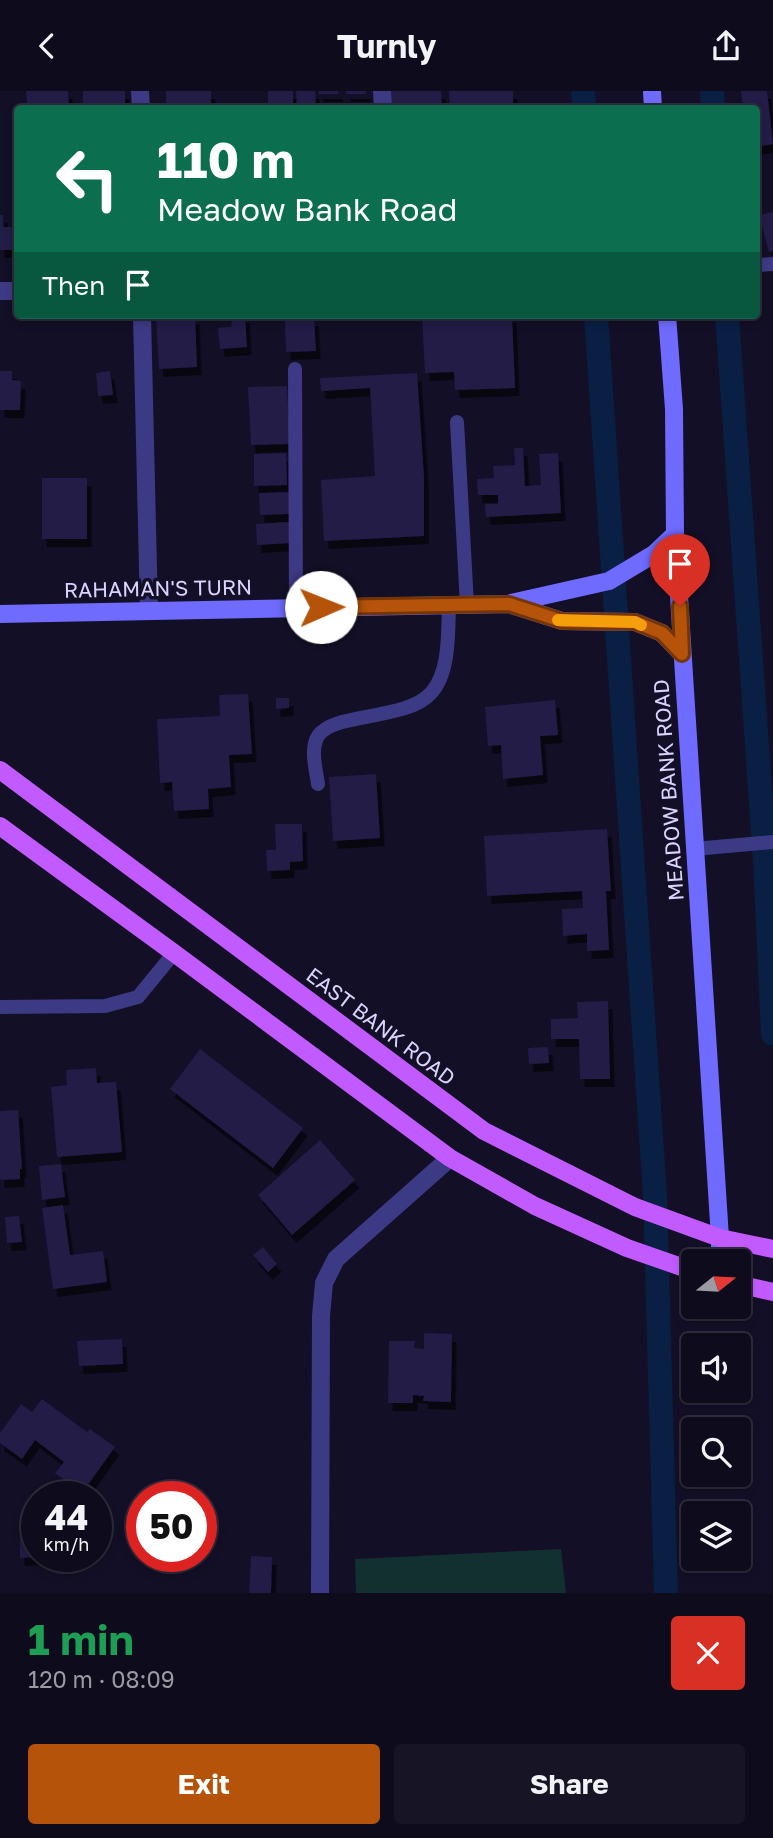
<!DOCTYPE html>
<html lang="en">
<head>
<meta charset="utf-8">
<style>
	body { margin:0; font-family:"Golos Text",sans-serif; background:#171425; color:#f1f3f6; height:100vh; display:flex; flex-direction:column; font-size:26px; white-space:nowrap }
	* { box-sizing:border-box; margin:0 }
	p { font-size:23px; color:#9b9ba3 }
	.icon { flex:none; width:38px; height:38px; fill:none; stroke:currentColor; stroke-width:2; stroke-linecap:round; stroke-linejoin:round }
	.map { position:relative; height:1502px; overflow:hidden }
	.side { display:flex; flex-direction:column; background:#0e0b1c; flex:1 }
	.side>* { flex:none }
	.top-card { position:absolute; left:14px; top:14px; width:746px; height:214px; border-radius:7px; box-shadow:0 4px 10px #0003,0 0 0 2px #2e2b3b; background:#0b6e4f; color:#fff; overflow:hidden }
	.needle { width:46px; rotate:72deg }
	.controls { position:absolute; left:681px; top:1158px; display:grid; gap:14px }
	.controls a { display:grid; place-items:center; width:70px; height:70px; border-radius:7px; background:#0e0b1c; box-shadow:0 4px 10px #0003,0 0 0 2px #2e2b3b; font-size:35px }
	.speed { position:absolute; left:21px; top:1390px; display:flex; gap:14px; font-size:35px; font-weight:700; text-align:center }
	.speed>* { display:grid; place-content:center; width:91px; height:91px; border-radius:50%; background:#0e0b1c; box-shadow:0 4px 10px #0003,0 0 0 2px #2e2b3b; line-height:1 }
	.speed small { font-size:18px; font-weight:400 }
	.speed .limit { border:10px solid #d22; background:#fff; color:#111 }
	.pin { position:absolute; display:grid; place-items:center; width:60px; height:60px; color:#fff; margin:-72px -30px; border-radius:50% 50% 50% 0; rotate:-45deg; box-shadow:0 0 7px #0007 }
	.pin .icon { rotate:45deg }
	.me { position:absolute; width:77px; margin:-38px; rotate:89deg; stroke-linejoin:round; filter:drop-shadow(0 0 5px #0008) }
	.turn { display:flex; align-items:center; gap:24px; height:147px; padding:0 28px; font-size:32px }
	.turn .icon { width:91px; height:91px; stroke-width:2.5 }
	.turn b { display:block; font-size:49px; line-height:60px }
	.then { display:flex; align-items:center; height:66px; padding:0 28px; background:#0003; gap:14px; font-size:26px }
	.round { display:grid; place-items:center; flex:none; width:74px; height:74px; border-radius:7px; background:#171425 }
	.headline { display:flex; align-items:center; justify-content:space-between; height:119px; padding:0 28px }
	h1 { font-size:42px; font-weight:700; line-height:52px; color:#1e9e55 }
	.action { display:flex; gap:14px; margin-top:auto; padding:14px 28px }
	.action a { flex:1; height:80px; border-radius:7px; background:#b45309; color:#fff; font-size:28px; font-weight:700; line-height:80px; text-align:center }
	.action a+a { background:#171425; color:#f1f3f6 }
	header { display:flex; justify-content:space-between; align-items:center; height:91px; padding:0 28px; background:#0e0b1c; font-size:32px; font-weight:700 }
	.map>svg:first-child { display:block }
	.green { fill:#12302f }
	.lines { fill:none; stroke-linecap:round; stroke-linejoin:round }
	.canal { stroke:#0a1f44; stroke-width:24 }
	.building { fill:#241b47; filter:url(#shadow) }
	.lane { stroke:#3d3a85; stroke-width:14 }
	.street { stroke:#3d3a85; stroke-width:18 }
	.secondary { stroke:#6f6bff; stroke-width:18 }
	.primary { stroke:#c25bff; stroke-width:18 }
	.route-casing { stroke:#753606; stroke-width:18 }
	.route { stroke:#b45309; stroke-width:12 }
	.slow { stroke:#f59e0b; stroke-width:12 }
	.labels { text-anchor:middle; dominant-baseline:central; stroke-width:7; stroke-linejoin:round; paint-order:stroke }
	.street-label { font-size:21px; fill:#d9d4ff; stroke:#130f26 }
</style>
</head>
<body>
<header><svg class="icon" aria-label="back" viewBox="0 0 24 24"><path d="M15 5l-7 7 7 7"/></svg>Turnly<svg class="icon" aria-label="share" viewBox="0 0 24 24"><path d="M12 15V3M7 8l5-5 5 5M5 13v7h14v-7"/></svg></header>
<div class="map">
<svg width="773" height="1502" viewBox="0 0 773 1502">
	<defs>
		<filter id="shadow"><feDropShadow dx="4.5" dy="8" stdDeviation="0" flood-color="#0009"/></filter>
	</defs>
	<rect width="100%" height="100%" fill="#130f26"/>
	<path class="green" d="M561 1458 566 1502H356L355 1468Z"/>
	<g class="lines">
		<g class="canal">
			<path d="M583 0 584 18"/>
			<path d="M712 0 713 18"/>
			<path d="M596 224 655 1105 666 1502"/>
			<path d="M727 224 765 770 773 943"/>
		</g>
	</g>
	<g class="building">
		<path d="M26 0H68L69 18H28Z"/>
		<rect x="83" y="0" width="42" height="18"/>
		<rect x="166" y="0" width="45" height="18"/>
		<rect x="268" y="0" width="25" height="17"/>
		<path d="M296 0H315L316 16 297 17Z"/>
		<rect x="319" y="0" width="19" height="3"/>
		<rect x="346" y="0" width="20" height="3"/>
		<path d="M389 0H441L442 18H390Z"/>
		<path d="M449 0H513V18H450Z"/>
		<path d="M741 0H767L773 53 756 56V18H743Z"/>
		<path d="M773 121V160L769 161 759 124Z"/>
		<path d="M0 124H3V136H12L13 159H0Z"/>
		<path d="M233 224H245L247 256 220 258 218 237 231 236Z"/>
		<path d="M422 224H512L515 297 455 299 454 281 425 282Z"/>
		<path d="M195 225 197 276 159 278 156 227Z"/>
		<path d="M314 227 316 260 286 261 285 228Z"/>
		<path d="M0 280H12V289L21 290 20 319H0Z"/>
		<path d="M110 280 113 304 98 305 96 282Z"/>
		<path d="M417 282 424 386V445L324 450 321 389 375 385 370 297 321 300 320 287Z"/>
		<path d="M287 295 290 353 251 354 248 296Z"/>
		<path d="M514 357H523L525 395 541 394 539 363 558 362 561 422 486 426 485 413H498V404H478L477 388 494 387 493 375 515 374Z"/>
		<path d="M286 362 287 394 254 395V363Z"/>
		<rect x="42" y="387" width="45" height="61"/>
		<path d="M289 401 290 423 260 424 259 402Z"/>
		<path d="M289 431 291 452 257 454 256 433Z"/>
		<path d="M248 603 252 663 229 664 231 696 208 698 209 718 174 720 172 691 160 692 157 628 220 625 219 604Z"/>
		<path d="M276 607H289V617L276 618Z"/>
		<path d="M555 609 558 644 540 645 543 684 503 688 501 654 488 655 485 616Z"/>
		<path d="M376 683 380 747 333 750 329 686Z"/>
		<path d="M275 733H302L303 770 290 771V779L267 780 266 759H276Z"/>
		<path d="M607 738 611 800H606L609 859 587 860V843L563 845 562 818 583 817 582 800 487 805 484 745Z"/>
		<path d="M608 910 610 988H580L579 948H551V928L578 927 577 911Z"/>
		<path d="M548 956 549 972 529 973 528 957Z"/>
		<path d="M200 958 303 1037 273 1077 170 998Z"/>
		<path d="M96 977 97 992 116 991 122 1061 57 1066 51 996 67 994 66 979Z"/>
		<path d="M18 1019 22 1078H20V1088L0 1089V1020Z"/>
		<path d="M320 1049 355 1089 292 1144 258 1104Z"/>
		<path d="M61 1073 65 1106 42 1109 39 1075Z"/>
		<path d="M63 1114 70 1164 103 1160 107 1191 53 1198 42 1117Z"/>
		<path d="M19 1125 22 1151 7 1152 5 1126Z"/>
		<path d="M263 1156 277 1173 268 1181 253 1164Z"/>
		<path d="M424 1242 452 1243 451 1311 423 1310 424 1305 413 1304V1312H388L389 1250H415L414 1257 424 1258Z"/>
		<path d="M122 1248 123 1273 79 1275 77 1250Z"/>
		<path d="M42 1308 87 1341 90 1338 115 1356 82 1402 55 1382 64 1371 35 1349 22 1368 0 1352V1342L21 1313 32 1321Z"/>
		<path d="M20 1442H37V1466L20 1467Z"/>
		<path d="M251 1465 272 1466 271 1502H249Z"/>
	</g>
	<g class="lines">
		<g class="lane">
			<path d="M756 174 773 173"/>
			<path d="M295 278 296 517"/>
			<path d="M457 331 467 514"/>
			<path d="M318 693C316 679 310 658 318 645 333 621 406 630 431 602 450 582 448 540 449 514"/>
			<path d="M694 758 773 751"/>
			<path d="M0 916 105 915 138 906 174 862"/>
		</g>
		<g class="street">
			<path d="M140 0 141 18"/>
			<path d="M382 0 383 18"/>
			<path d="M0 200H18"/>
			<path d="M142 224 149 520"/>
			<path d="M320 1502 321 1225 324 1192 336 1168 450 1067"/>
		</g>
		<g class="secondary">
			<path d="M652 0 653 18"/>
			<path d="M667 224 674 318 675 443 720 1147V1171"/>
			<path d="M511 512 609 490 654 463 675 443"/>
			<path d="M0 523 509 513 562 530 635 531 662 542 682 563"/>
		</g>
		<g class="primary">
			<path d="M0 679 484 1040 635 1116 720 1147 773 1158"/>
			<path d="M0 735 174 862 450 1067 535 1115 627 1157 693 1180"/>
			<path d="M738 1193 773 1201"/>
		</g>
	</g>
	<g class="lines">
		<defs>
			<path id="route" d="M321 516 509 513 562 530 635 531 662 542 682 563 680 515"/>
		</defs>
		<use href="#route" class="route-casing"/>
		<use href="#route" class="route"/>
		<path class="slow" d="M558 529 635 531 641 534"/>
	</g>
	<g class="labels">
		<g class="street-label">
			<text transform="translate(158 497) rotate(-1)">RAHAMAN'S TURN</text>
			<text transform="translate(668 699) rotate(-94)">MEADOW BANK ROAD</text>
			<text transform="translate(381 935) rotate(37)">EAST BANK ROAD</text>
		</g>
	</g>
</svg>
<div class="controls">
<a><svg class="needle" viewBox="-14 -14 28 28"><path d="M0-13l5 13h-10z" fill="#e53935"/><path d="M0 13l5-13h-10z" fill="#9b9ba3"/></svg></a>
<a><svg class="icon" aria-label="sound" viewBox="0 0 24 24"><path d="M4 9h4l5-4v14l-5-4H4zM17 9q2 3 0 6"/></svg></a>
<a><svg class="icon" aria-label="search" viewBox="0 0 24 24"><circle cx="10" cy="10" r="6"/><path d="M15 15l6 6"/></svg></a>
<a><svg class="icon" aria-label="layers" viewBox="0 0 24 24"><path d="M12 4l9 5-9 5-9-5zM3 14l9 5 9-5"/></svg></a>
</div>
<div class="speed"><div>44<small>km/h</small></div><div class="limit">50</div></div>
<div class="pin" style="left:680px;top:515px;background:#d93025"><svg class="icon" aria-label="arrive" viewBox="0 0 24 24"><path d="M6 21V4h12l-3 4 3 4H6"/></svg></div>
<svg class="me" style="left:321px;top:516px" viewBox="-20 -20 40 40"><circle r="19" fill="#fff"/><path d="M0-13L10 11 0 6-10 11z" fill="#b45309"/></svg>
<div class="top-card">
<div class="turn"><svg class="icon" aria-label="left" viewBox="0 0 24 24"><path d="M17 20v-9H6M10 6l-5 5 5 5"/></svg><div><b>110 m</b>Meadow Bank Road</div></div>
<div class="then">Then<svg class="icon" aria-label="arrive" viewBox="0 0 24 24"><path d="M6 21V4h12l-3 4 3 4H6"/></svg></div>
</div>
</div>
<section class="side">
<div class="headline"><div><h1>1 min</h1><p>120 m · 08:09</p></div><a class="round" style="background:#d93025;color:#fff"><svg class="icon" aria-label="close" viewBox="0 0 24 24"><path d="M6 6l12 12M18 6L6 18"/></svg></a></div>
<div class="action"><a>Exit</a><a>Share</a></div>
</section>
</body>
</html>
